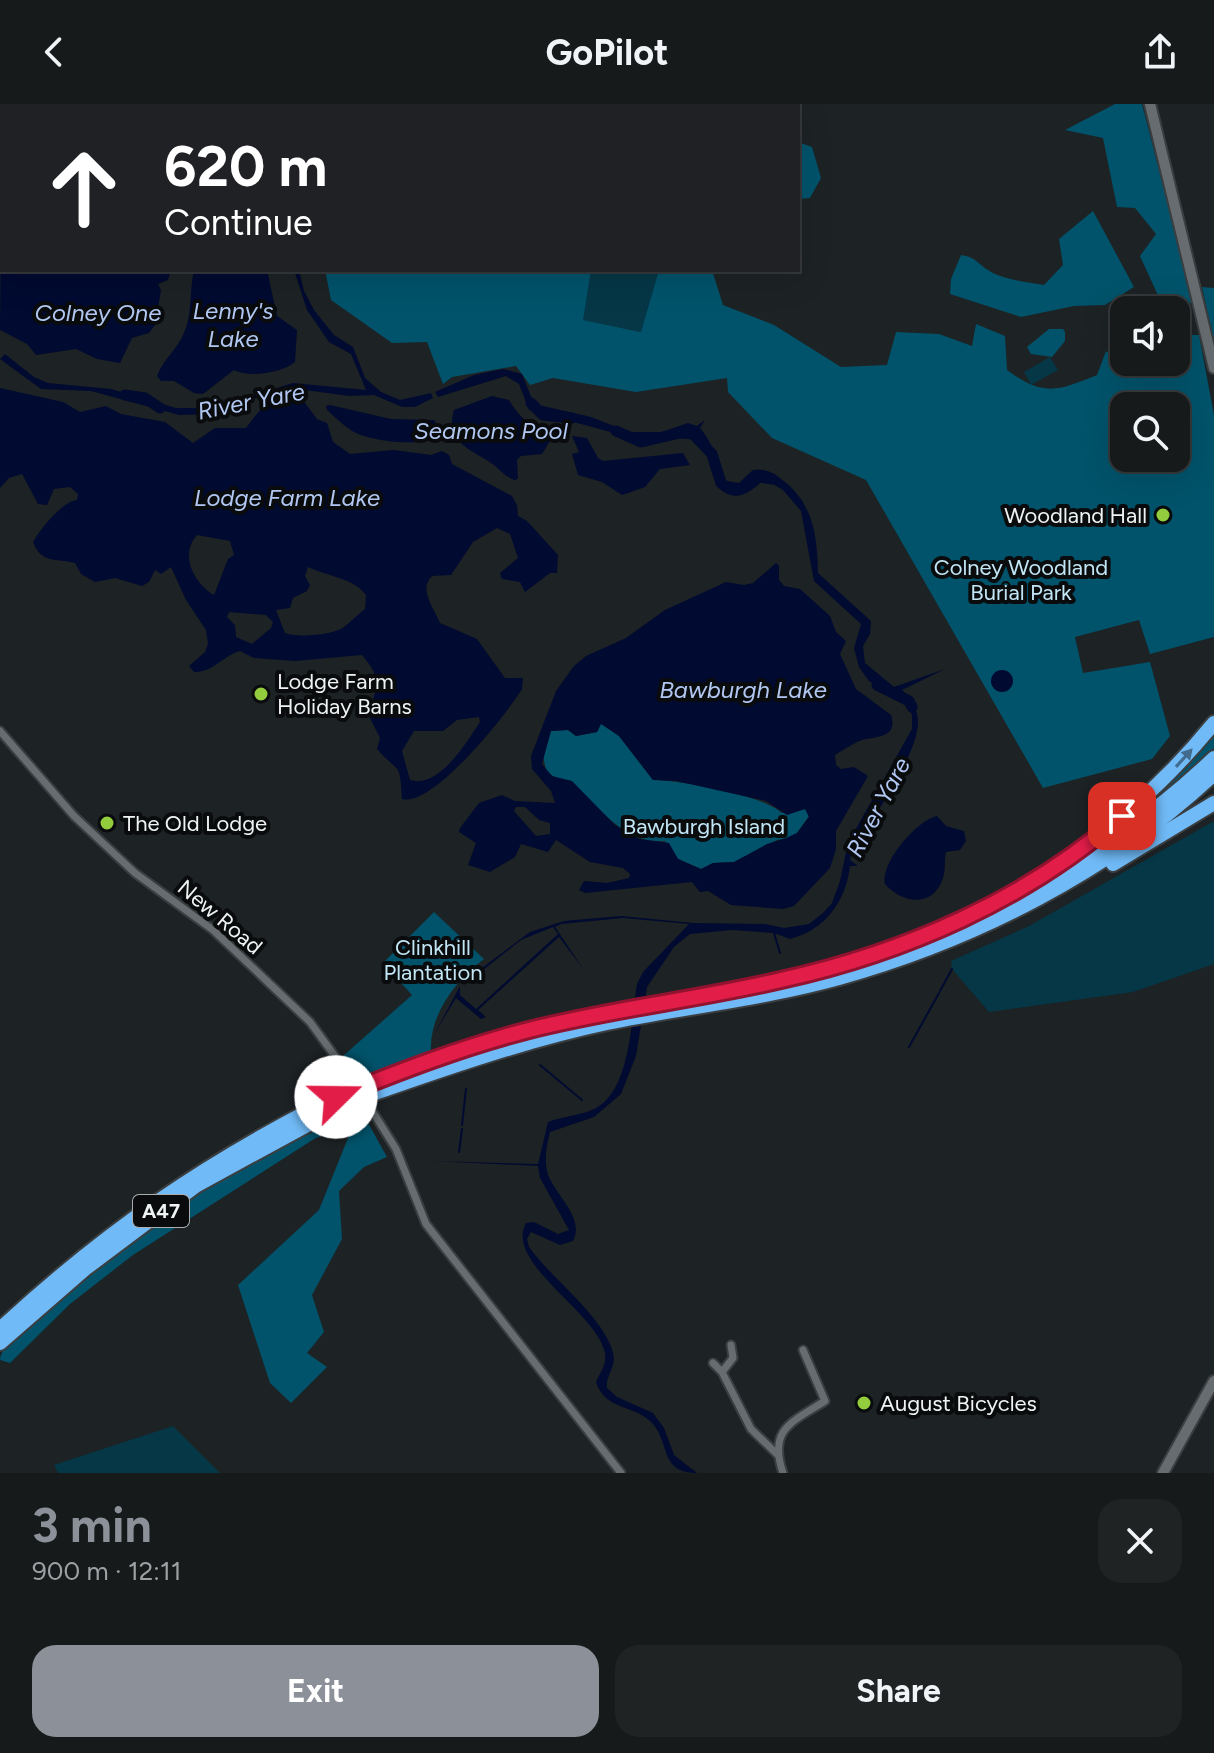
<!DOCTYPE html>
<html lang="en">
<head>
<meta charset="utf-8">
<style>
	body { margin:0; font-family:Figtree,sans-serif; background:#1f2324; color:#f1f3f6; height:100vh; display:flex; flex-direction:column; font-size:30px; white-space:nowrap }
	* { box-sizing:border-box; margin:0 }
	p { font-size:26px; color:#9ea1a3 }
	.icon { flex:none; width:44px; height:44px; fill:none; stroke:currentColor; stroke-width:2; stroke-linecap:round; stroke-linejoin:round }
	.map { position:relative; height:1369px; overflow:hidden }
	.details { display:flex; flex-direction:column; background:#161a1b; flex:1 }
	.details>* { flex:none }
	.top-card { position:absolute; left:0px; top:0px; width:800px; height:168px; box-shadow:0 8px 32px #0002,0 0 0 2px #35383a; background:#202124; color:#fff; overflow:hidden }
	.fabs { position:absolute; left:1110px; top:192px; display:grid; gap:16px }
	.fabs a { display:grid; place-items:center; width:80px; height:80px; border-radius:16px; background:#161a1b; box-shadow:0 8px 32px #0002,0 0 0 2px #35383a; font-size:40px }
	.pin { position:absolute; display:grid; place-items:center; width:68px; height:68px; color:#fff; margin:-34px; border-radius:16px; box-shadow:0 4px 12px #0006 }
	.me { position:absolute; width:88px; margin:-44px; rotate:68deg; stroke-linejoin:round; filter:drop-shadow(0 0 6px #0008) }
	.turn { display:flex; align-items:center; gap:28px; height:168px; padding:0 32px; font-size:36px }
	.turn .icon { width:104px; height:104px; stroke-width:2.5 }
	.turn b { display:block; font-size:56px; line-height:68px }
	.round { display:grid; place-items:center; flex:none; width:84px; height:84px; border-radius:24px; background:#1f2324 }
	.headline { display:flex; align-items:center; justify-content:space-between; height:136px; padding:0 32px }
	h1 { font-size:48px; font-weight:700; line-height:60px; color:#8c9099 }
	.cta { display:flex; gap:16px; margin-top:auto; padding:16px 32px }
	.cta a { flex:1; height:92px; border-radius:24px; background:#8c9099; color:#fff; font-size:32px; font-weight:700; line-height:92px; text-align:center }
	.cta a+a { background:#1f2324; color:#f1f3f6 }
	header { display:flex; justify-content:space-between; align-items:center; height:104px; padding:0 32px; background:#161a1b; font-size:36px; font-weight:700 }
	.map>svg:first-child { display:block }
	.green { fill:#053747 }
	.forest { fill:#00536b; fill-rule:evenodd }
	.water { fill:#010a30; fill-rule:evenodd }
	.lines { fill:none; stroke-linecap:round; stroke-linejoin:round }
	.stream { stroke:#010a30; stroke-width:2 }
	.river { stroke:#010a30; stroke-width:11 }
	.street-casing { stroke:#3a3e40; stroke-width:11 }
	.secondary-casing { stroke:#3a3e40; stroke-width:14 }
	.highway-casing { stroke:#3a3e40; stroke-width:18 }
	.street { stroke:#666c6f; stroke-width:7 }
	.secondary { stroke:#666c6f; stroke-width:10 }
	.highway { stroke:#70baf7; stroke-width:14 }
	.highway-bridge-casing { stroke:#3a3e40; stroke-width:18; stroke-linecap:butt }
	.highway-bridge { stroke:#70baf7; stroke-width:14 }
	.oneway { fill:#426b8d }
	.route-casing { stroke:#92132f; stroke-width:20 }
	.route { stroke:#e11d48; stroke-width:14 }
	.poi-dot { fill:#93cd3d; stroke:#090b0c; stroke-width:3 }
	.labels { text-anchor:middle; dominant-baseline:central; stroke-width:8; stroke-linejoin:round; paint-order:stroke }
	.shield { fill:#090b0c; stroke:#aaadae; stroke-width:2 }
	.shield-label { font-size:20px; font-weight:bold; fill:#eff3f4 }
	.poi-label { font-size:22px; fill:#eff3f4; stroke:#090b0c; text-anchor:start }
	.park-label { font-size:22px; fill:#c2e6f6; stroke:#090b0c }
	.street-label { font-size:22px; fill:#eff3f4; stroke:#090b0c }
	.water-label { font-size:24px; font-style:italic; fill:#b1c7f2; stroke:#090b0c }
</style>
</head>
<body>
<header><svg class="icon" aria-label="back" viewBox="0 0 24 24"><path d="M15 5l-7 7 7 7"/></svg>GoPilot<svg class="icon" aria-label="share" viewBox="0 0 24 24"><path d="M12 15V3M7 8l5-5 5 5M5 13v7h14v-7"/></svg></header>
<div class="map">
<svg width="1214" height="1369" viewBox="0 0 1214 1369">
	<rect width="100%" height="100%" fill="#1d2224"/>
	<g class="green">
		<path d="M591 166H659L642 228 582 216Z"/>
		<path d="M1050 253 1058 266 1031 281 1024 268Z"/>
		<path d="M1214 717V860L1133 888 989 908 952 865 951 857 1029 822Z"/>
		<path d="M173 1322 220 1369H58L54 1361Z"/>
	</g>
	<g class="forest">
		<path d="M534 0H701L703 2H531Z"/>
		<path d="M1115 0H1142L1193 199 1161 198 1140 152 1156 130 1135 104 1117 103 1103 34 1065 26Z"/>
		<path d="M801 39 812 43 821 74 810 94 798 95V42Z"/>
		<path d="M1093 107 1134 183 1105 201 1074 202 1021 213 950 190 951 175 961 151C975 153 976 158 988 166 1003 176 1027 178 1044 181L1063 161 1059 135Z"/>
		<path d="M325 166H591L583 216 641 228 659 166H712L723 201 774 221 841 263 887 261 896 228 939 230 972 242 976 220 1005 232 1007 266C1043 293 1058 287 1097 271L1106 247 1121 260 1176 258V240L1188 231H1199L1214 311V533L1150 550 1139 516 1075 533 1083 569 1150 558 1170 632 1152 655 1043 684 866 376 772 334 728 288 727 274 636 288 553 274 530 281 516 262 452 273 443 280 427 238 392 239 331 196ZM1124 302H1176V354H1124Z"/>
		<path d="M1202 183 1214 184V236Z"/>
		<path d="M1049 225H1063L1065 228V237L1052 253 1031 250 1027 243Z"/>
		<path d="M601 619 619 632 653 676C680 676 763 691 782 709L806 705 809 712 797 729 786 735 777 736 734 758 713 759 701 765 678 755 665 737C626 740 606 709 578 687 567 679 554 675 546 666L543 652 551 627 568 626 576 632 597 628Z"/>
		<path d="M1214 628V644L1169 685 1160 683Z"/>
		<path d="M434 808 484 855C456 876 429 911 431 947L359 974 343 952 412 891 383 859Z"/>
		<path d="M362 1001 369 1012 314 1035 133 1151 70 1200 10 1259 0 1256C0 1219 212 1079 252 1056 287 1035 325 1019 362 1001Z"/>
		<path d="M367 1017 387 1053 364 1063 339 1087 342 1135 312 1191 324 1228 307 1249 327 1263 291 1299 270 1279 238 1181 319 1106 350 1029Z"/>
	</g>
	<g class="water">
		<path d="M20 0H239L242 2H19Z"/>
		<path d="M2 25V166H171L168 176 158 180 161 186 155 221 149 229 132 234 120 259 97 255 76 245 36 251 27 240 0 226Z"/>
		<path d="M194 166H267L277 212 297 226 295 258C282 269 249 274 234 266L203 290 194 289 174 277H161L157 272C164 254 177 246 184 229 193 209 189 187 194 166Z"/>
		<path d="M294 166H299L304 187 314 206 334 231 353 243 365 274 381 288 400 296 431 289 433 294 415 303H402L374 291 349 292 298 285 261 292 215 310 179 311 91 287 41 285 0 255 5 250 34 273 48 279 111 285 176 304H211L293 279 366 286 351 250 329 238 307 206Z"/>
		<path d="M503 265 522 270 534 300 591 313 629 328H662L688 319 697 322 705 316 700 324C719 346 712 363 727 377L739 379 753 366C763 364 773 368 781 375 814 399 817 432 818 469L871 517 870 530 863 542 865 559 894 583 945 565 902 586C911 595 918 605 918 618 918 653 868 720 851 750L850 756 858 762H850C846 797 825 826 790 835L774 829 732 826 690 830 674 843 647 883 636 952 621 990 594 1013 550 1028C547 1040 544 1054 547 1067 552 1089 586 1113 573 1137L560 1141 531 1128 527 1135 529 1143C551 1174 605 1214 613 1249 617 1263 605 1272 607 1284L617 1293 653 1309 664 1324 674 1351 697 1369C658 1369 671 1336 650 1317 633 1301 605 1306 596 1278 600 1268 607 1261 605 1249 597 1208 504 1159 526 1119L534 1118 558 1130 569 1126 540 1074 538 1062 432 1057 538 1060 548 1018C563 1012 581 1012 596 1004 631 985 631 915 637 880L643 868 689 820 623 814 561 820 555 823 584 866 559 833 478 906 486 913 481 915 456 894 435 929 460 882V891L476 905 558 830 553 823 521 836 464 881 462 879 530 828 564 817 621 812 693 819 765 820 784 824 809 820 823 809 832 799 840 777 848 739 912 625V611L906 598 869 577 859 563 854 544 861 520 814 477 801 407 783 386 761 373 738 387C699 382 719 346 689 328L658 337H644L529 306 519 280 506 272 438 293 435 288 474 271Z"/>
		<path d="M0 284 63 298 80 308 106 302 121 310 165 318 193 339 215 324H246C269 293 269 296 305 299L317 315 327 319 333 338 350 350 394 346 431 351 442 347 449 351 452 360 512 392 517 401 518 412 527 417 558 451 557 469H550L525 488 520 478 502 475 500 469 518 454 510 430 497 424 473 438 451 471 432 472C418 485 434 504 440 519L477 535 505 574H523L522 585C507 610 432 704 402 695 400 656 399 670 377 645L380 634 368 610C377 580 385 579 362 551L295 557 254 554 240 547C223 552 212 569 194 568L189 562 205 548 208 540 206 526 186 496 171 463 161 470 155 466 149 478 142 482 115 474 95 478 81 470 75 459C56 454 41 460 33 438 41 424 63 397 77 396L78 390 70 383 54 385 47 401 38 400 22 370 9 374 0 384ZM197 431 230 437 234 451 228 455 214 491C196 481 178 452 197 431ZM308 463C326 472 354 474 366 491L365 505C358 510 351 518 344 523 334 531 297 534 285 529L276 506 290 504 293 494 307 487 310 481 305 472ZM229 508 266 511 273 518 271 524 252 540 236 533 235 521 227 513ZM479 613 480 618C466 639 439 685 410 676L402 647 414 627H443L457 616Z"/>
		<path d="M492 292 509 296C528 328 535 316 562 331L561 334 553 332 542 350 521 352 517 356 518 375 514 376C505 372 501 367 494 361 474 346 444 340 454 306Z"/>
		<path d="M330 301 391 315 434 316 440 326C431 347 369 337 352 327 343 321 335 313 327 306L326 302Z"/>
		<path d="M572 332 587 334 598 354 603 357 683 349 690 361 660 365 645 383 622 391 602 378 578 371 572 350 579 348Z"/>
		<path d="M776 459 779 462V476L784 482 800 485 830 512 836 528 846 537 840 550 856 585 891 611C899 637 872 631 857 638 849 642 842 647 835 651L836 661 841 665 854 663 868 672 836 727V745L830 764 794 802 783 805 731 801 708 787 700 788 692 778 585 789 579 786 584 777 607 779 629 774 630 770 623 764 590 758 556 736 548 748 521 740 515 753 490 768 468 761 476 739 459 728 460 724 479 699 502 691 515 697 555 699 551 687 532 665 531 652 556 587 574 562 586 552 626 534 665 506 726 478 744 481 753 479ZM601 620 619 632 653 676 676 677 766 697 787 711 805 705 809 713 797 729 786 734 767 740 734 758 713 759 701 765 678 755 669 739 639 735 615 721 572 677 552 672 542 660 551 627 568 626 576 632 597 628ZM516 703H525L539 716 550 719V730L536 732 514 707Z"/>
		<circle cx="1002" cy="577" r="11"/>
		<path d="M937 712 946 722 964 727 966 737 960 746 946 748C944 756 946 765 943 774 934 804 902 800 885 780 881 758 916 717 937 712Z"/>
	</g>
	<g class="lines">
		<g class="stream">
			<path d="M774 829 780 849"/>
			<path d="M940 887 952 865"/>
			<path d="M909 943 939 889"/>
			<path d="M540 961 582 996"/>
			<path d="M462 1021 466 985"/>
			<path d="M459 1048 462 1025"/>
		</g>
		<g class="river">
			<path d="M125 291 145 294 160 304"/>
			<path d="M531 299 543 311 572 314"/>
			<path d="M616 327 641 338 680 329 693 330 712 350 721 379C736 393 745 385 759 373L772 375"/>
			<path d="M877 581 909 597 912 603"/>
		</g>
		<defs>
			<g id="street">
				<path d="M0 627 74 712 135 769 213 826 310 918 356 981 396 1045 426 1120 621 1369"/>
				<path d="M731 1241 733 1254 722 1268 751 1325 778 1351"/>
				<path d="M713 1259 722 1268"/>
				<path d="M783 1369C768 1325 792 1318 825 1297L803 1246"/>
			</g>
			<g id="secondary">
				<path d="M1150 0 1214 264"/>
				<path d="M1163 1369 1214 1277"/>
			</g>
			<g id="highway">
				<path d="M1074 749C1126 713 1174 668 1214 619"/>
				<path d="M1113 760 1214 699"/>
				<path d="M372 979C449 947 528 925 610 908 667 896 726 890 782 876 941 838 1095 768 1214 654"/>
				<path d="M375 989C452 962 528 936 607 919 684 903 763 895 839 874 975 836 1111 767 1214 670"/>
				<path d="M0 1225C107 1126 206 1058 336 993"/>
				<path d="M0 1239 85 1165 197 1081 342 1002"/>
			</g>
		</defs>
		<use href="#street" class="street-casing"/>
		<use href="#secondary" class="secondary-casing"/>
		<use href="#highway" class="highway-casing"/>
		<use href="#street" class="street"/>
		<use href="#secondary" class="secondary"/>
		<use href="#highway" class="highway"/>
		<defs>
			<g id="highway-bridge">
				<path d="M336 993 372 979"/>
				<path d="M342 1002 375 989"/>
			</g>
		</defs>
		<use href="#highway-bridge" class="highway-bridge-casing"/>
		<use href="#highway-bridge" class="highway-bridge"/>
	</g>
	<defs><path id="oneway-solid" d="M-6-.8H1V-3.2L6.5 0L1 3.2V.8H-6Z" transform="scale(2)"/></defs>
	<use class="oneway" href="#oneway-solid" transform="translate(1184 654) rotate(-48)"/>
	<g class="lines">
		<defs>
			<path id="route" d="M336 993C398 968 460 944 525 927 609 905 696 896 781 876 904 849 1026 796 1122 712"/>
		</defs>
		<use href="#route" class="route-casing"/>
		<use href="#route" class="route"/>
	</g>
	<g class="poi-dot">
		<circle cx="1163" cy="411" r="8"/>
		<circle cx="261" cy="590" r="8"/>
		<circle cx="107" cy="719" r="8"/>
		<circle cx="864" cy="1299" r="8"/>
	</g>
	<g class="labels">
		<rect class="shield" x="133" y="1091" width="56" height="32" rx="6"/>
		<g class="shield-label">
			<text x="161" y="1107">A47</text>
		</g>
		<g class="poi-label">
			<text x="1147" y="411" text-anchor="end">Woodland Hall</text>
			<text x="277" y="577">Lodge Farm<tspan x="277" dy="25">Holiday Barns</tspan></text>
			<text x="123" y="719">The Old Lodge</text>
			<text x="880" y="1299">August Bicycles</text>
		</g>
		<g class="park-label">
			<text x="1021" y="463">Colney Woodland<tspan x="1021" dy="25">Burial Park</tspan></text>
			<text x="704" y="722">Bawburgh Island</text>
			<text x="433" y="843">Clinkhill<tspan x="433" dy="25">Plantation</tspan></text>
		</g>
		<g class="street-label">
			<text transform="translate(220 813) rotate(40)">New Road</text>
		</g>
		<g class="water-label">
			<text x="233" y="206">Lenny's<tspan x="233" dy="28">Lake</tspan></text>
			<text x="98" y="208">Colney One</text>
			<text transform="translate(251 297) rotate(-11)">River Yare</text>
			<text x="491" y="326">Seamons Pool</text>
			<text x="287" y="393">Lodge Farm Lake</text>
			<text x="743" y="585">Bawburgh Lake</text>
			<text transform="translate(878 703) rotate(-62)">River Yare</text>
		</g>
	</g>
</svg>
<div class="fabs">
<a><svg class="icon" aria-label="sound" viewBox="0 0 24 24"><path d="M4 9h4l5-4v14l-5-4H4zM17 9q2 3 0 6"/></svg></a>
<a><svg class="icon" aria-label="search" viewBox="0 0 24 24"><circle cx="10" cy="10" r="6"/><path d="M15 15l6 6"/></svg></a>
</div>
<div class="pin" style="left:1122px;top:712px;background:#d93025"><svg class="icon" aria-label="arrive" viewBox="0 0 24 24"><path d="M6 21V4h12l-3 4 3 4H6"/></svg></div>
<svg class="me" style="left:336px;top:993px" viewBox="-20 -20 40 40"><circle r="19" fill="#fff"/><path d="M0-13L10 11 0 6-10 11z" fill="#e11d48"/></svg>
<div class="top-card">
<div class="turn"><svg class="icon" aria-label="ahead" viewBox="0 0 24 24"><path d="M12 20V5M6 11l6-6 6 6"/></svg><div><b>620 m</b>Continue</div></div>
</div>
</div>
<section class="details">
<div class="headline"><div><h1>3 min</h1><p>900 m · 12:11</p></div><a class="round"><svg class="icon" aria-label="close" viewBox="0 0 24 24"><path d="M6 6l12 12M18 6L6 18"/></svg></a></div>
<div class="cta"><a>Exit</a><a>Share</a></div>
</section>
</body>
</html>
